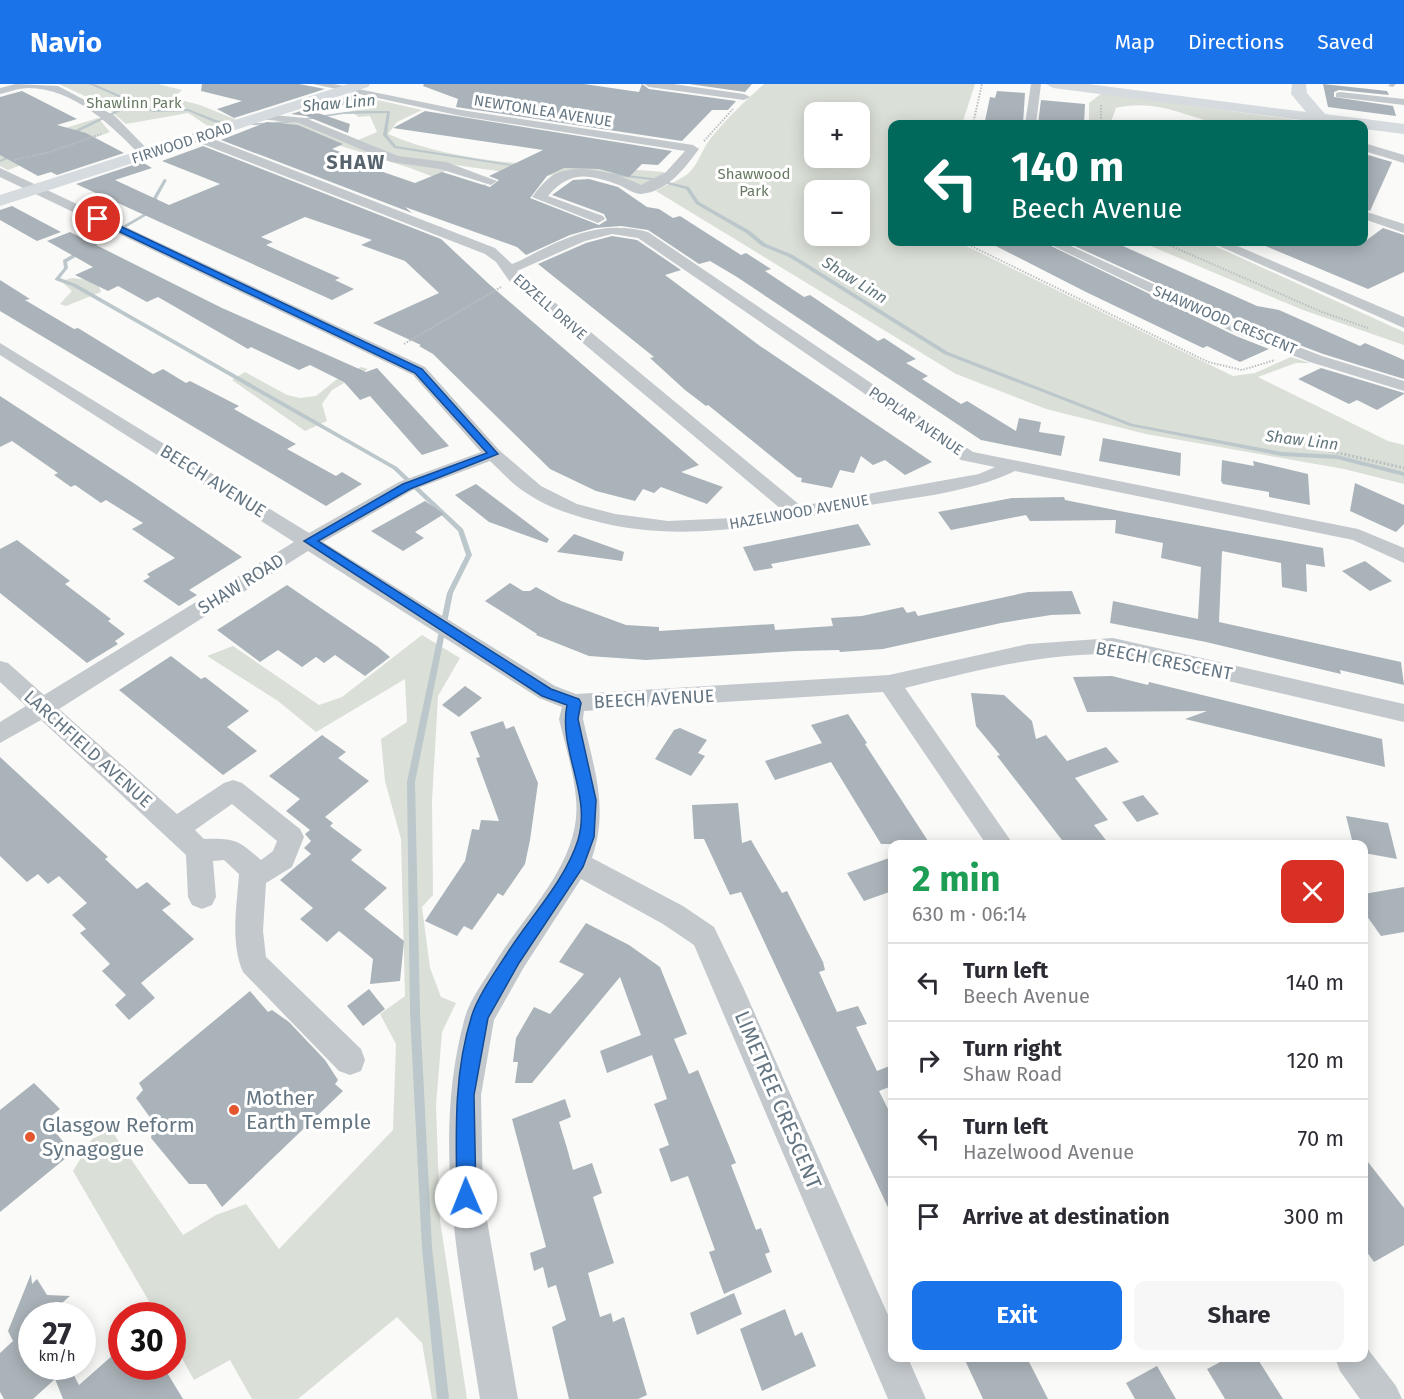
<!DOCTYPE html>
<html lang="en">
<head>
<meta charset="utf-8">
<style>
	body { margin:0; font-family:"Fira Sans",sans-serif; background:#f7f7f7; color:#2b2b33; height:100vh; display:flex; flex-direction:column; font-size:22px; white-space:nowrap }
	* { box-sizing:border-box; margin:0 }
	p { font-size:20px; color:#7c7c81 }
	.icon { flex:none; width:33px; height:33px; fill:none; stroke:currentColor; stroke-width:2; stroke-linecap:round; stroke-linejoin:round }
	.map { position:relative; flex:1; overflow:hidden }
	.details { position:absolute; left:888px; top:756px; width:480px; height:522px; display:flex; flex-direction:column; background:#fff; border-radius:12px; box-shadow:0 3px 15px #0003 }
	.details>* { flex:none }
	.top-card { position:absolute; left:888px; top:36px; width:480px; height:126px; border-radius:12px; box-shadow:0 3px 15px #0003; background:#00695c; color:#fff; overflow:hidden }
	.fabs { position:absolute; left:804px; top:18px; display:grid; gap:12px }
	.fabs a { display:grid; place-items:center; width:66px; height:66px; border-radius:12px; background:#fff; box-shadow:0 3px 15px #0003; font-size:30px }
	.speed { position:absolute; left:18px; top:1218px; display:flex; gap:12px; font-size:30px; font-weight:700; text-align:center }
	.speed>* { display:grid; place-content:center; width:78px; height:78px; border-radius:50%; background:#fff; box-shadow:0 3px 15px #0003; line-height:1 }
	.speed small { font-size:15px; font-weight:400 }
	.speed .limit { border:9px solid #d22; background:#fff; color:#111 }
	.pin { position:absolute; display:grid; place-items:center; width:51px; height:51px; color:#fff; margin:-26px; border:3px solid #fff; border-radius:50%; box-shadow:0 2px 6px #0007 }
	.me { position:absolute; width:66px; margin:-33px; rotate:359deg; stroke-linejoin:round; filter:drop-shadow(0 0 4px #0008) }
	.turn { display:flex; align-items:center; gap:21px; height:126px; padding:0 24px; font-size:27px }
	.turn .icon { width:78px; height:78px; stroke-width:2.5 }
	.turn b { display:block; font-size:42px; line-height:51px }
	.round { display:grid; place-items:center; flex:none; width:63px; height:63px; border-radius:12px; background:#f7f7f7 }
	.head { display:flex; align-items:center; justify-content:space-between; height:102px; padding:0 24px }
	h1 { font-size:36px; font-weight:700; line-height:45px; color:#1e9e55 }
	.primary-button { display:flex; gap:12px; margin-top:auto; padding:12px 24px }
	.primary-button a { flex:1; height:69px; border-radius:12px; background:#1a73e8; color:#fff; font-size:24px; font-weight:700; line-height:69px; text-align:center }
	.primary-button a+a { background:#f7f7f7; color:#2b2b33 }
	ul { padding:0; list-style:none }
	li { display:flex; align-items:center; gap:18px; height:78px; padding:0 24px; border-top:2px solid #e1e1e2 }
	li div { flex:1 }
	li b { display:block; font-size:22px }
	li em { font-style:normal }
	header { display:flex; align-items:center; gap:36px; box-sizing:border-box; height:84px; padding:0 30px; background:#1a73e8; color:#fff }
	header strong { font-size:28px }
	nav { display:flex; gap:33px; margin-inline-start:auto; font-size:21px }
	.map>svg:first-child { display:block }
	.green { fill:#dadfd7; fill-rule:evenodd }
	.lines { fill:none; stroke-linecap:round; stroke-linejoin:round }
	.stream { fill:#bbc7cb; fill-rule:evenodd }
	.building { fill:#aab3b9 }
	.path-far1 { stroke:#bbbfc2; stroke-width:2; stroke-dasharray:1.5 1.5; stroke-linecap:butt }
	.path { stroke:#bbbfc2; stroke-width:3; stroke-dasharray:2 2; stroke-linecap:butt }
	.lane { fill:#c3c8cc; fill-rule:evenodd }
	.street { fill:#c3c8cc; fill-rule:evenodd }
	.secondary { fill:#d6dbdf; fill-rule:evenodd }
	.route { fill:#1a73e8; stroke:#114b97; stroke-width:1.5 }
	.poi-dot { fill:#e4572e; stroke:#fff; stroke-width:2 }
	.labels { text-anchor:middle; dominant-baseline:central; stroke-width:6; stroke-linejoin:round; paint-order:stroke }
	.far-park-label { font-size:15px; fill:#687a64; stroke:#fff }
	.far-street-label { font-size:15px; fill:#657683; stroke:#fff }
	.far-water-label { font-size:16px; font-style:italic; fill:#60757c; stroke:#fff }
	.street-label { font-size:18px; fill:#657683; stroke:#fff }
	.far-district-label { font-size:20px; font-weight:bold; letter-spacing:1.5px; fill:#57646e; stroke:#fff }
	.near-poi-label { font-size:21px; fill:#657683; stroke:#fff; text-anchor:start }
	.near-street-label { font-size:21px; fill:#657683; stroke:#fff }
</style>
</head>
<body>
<header>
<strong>Navio</strong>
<nav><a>Map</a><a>Directions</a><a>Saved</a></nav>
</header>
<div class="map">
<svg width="1404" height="1315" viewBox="0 0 1404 1315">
	<rect width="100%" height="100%" fill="#fafaf8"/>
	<g class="green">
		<path d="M59 0H158L182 6 173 14 200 21 237 36 211 44 188 29 126 40 104 21Z"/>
		<path d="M764 0H975L962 40H892V158H958L1233 292 1255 289 1291 273 1310 279H1296L1258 293 1388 357 1404 361V400L1344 385 1146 350 1046 325 956 290 656 107C664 102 679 96 685 92 698 83 701 66 711 54 727 34 745 17 764 0ZM814 28H860V74H814ZM814 106H860V152H814Z"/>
		<path d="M1102 9 1325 40H1231L1223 38 1217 40C1183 30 1152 15 1116 24L1110 40H1089V19Z"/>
		<path d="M351 10 422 26 397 38 388 50C471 86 576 81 664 88L661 95 641 102C611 87 573 86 540 93L399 73 358 56 377 48 370 32 359 33 350 27 365 25 363 18 344 12Z"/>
		<path d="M98 34 110 48 8 86 0 82V64Z"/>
		<path d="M281 37 300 39 393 76 448 86 441 89 477 104 485 100 491 109 529 129 410 84 291 46 274 38Z"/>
		<path d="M1141 158H1206L1404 248V261L1303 226Z"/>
		<path d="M72 194 97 197 101 208 66 222 60 220 72 207 61 197Z"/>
		<path d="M361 283 368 285 332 306 322 320 327 337 305 347 232 296 245 288 287 311 300 314 316 312 336 296Z"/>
		<path d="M422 551 460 574 438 612 432 717 433 811 422 823 430 884 441 913 456 919 442 948 436 1021 440 1136 467 1315H432L422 1259 397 1233 298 1315H252L230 1276 194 1296 173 1258 172 1232 157 1231 73 1087 92 1055 111 1046 183 1151 216 1131 246 1120 279 1165 393 1046 396 960 380 930 405 912 401 755 385 697 381 655 407 638 405 595 316 648 278 617 207 572 233 562 319 621 342 613Z"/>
	</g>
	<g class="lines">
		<g class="stream">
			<path d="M89 0H94L154 26 188 25 216 36 233 39 231 40 214 38 188 27 153 28 135 20 69 52H67V50L132 19Z"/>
			<path d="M358 27H390L387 51 396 62 521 82 519 83 394 64 383 51 387 29 343 30 281 40 253 41 251 40 253 39C289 40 323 29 358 27Z"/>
			<path d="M14 70 17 71 0 78V76Z"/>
			<path d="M600 88 652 94 689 103 699 118 750 147 766 160 793 171 948 268 1133 340 1282 368 1337 371 1404 388V392L1337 375 1282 372 1130 342 944 270 789 173 762 162 746 149 696 120 686 105 652 96 599 90V88Z"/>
			<path d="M164 95 167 96 157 114 159 124 67 178 68 184 60 194 76 200 397 383 463 445 472 471 453 509 415 698 420 929 432 1164 449 1315H437L422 1164 410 929 407 698 447 509 466 471 458 447 393 385 72 202 55 196V195L64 184 63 176 156 123 153 114Z"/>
		</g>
	</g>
	<g class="building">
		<path d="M202 0H299L325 5 234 34 217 25 242 17 201 7Z"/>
		<path d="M424 0H584L639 8 642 0 649 5 736 17 728 26H712L682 57 456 23 458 15 423 2Z"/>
		<path d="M689 0H752L745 8Z"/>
		<path d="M1323 0 1387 7 1389 11 1339 6 1334 8V13L1393 22 1396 32 1328 23Z"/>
		<path d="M22 7 77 35 57 41 86 49 124 69 57 91 51 88 38 92 0 71V13Z"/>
		<path d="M997 7 1025 9 1023 40 985 37 990 13 995 14Z"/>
		<path d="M352 11 365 14 318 29 350 40 348 49 306 32 291 30Z"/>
		<path d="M1041 16 1085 20 1084 40H1038Z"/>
		<path d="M425 27 672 67 658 81 642 80 629 93 599 85 564 84 547 92 530 114 599 141 607 136 604 130 552 111 573 96 589 95 618 103 647 123 659 125 673 134 680 132 741 171 746 169 771 185 765 187 804 213 810 211 878 257 884 254 916 275 906 279 928 292 922 295 961 320 967 317 1016 347 1019 334 1041 338 1039 348 1065 352 1061 372 981 356 737 193 710 177 699 180 648 146 621 142 595 144 570 151 526 171 517 163 405 123 412 129 221 56 267 38 298 41 343 60 332 65 363 76 357 79 415 99 442 88 490 103 499 96 489 92 543 66 393 44Z"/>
		<path d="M203 62 441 155 490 201 699 381 681 388 723 403 707 420 661 403 654 409 643 405 635 417 596 407 550 385 433 270 419 262 421 261 373 239 439 209 405 177 361 161 372 156 305 133 261 153 273 158 266 161 340 194 335 196 354 205 332 216 76 100 142 78 152 84 115 96 169 121 220 100 162 77Z"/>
		<path d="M1368 71 1392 78 1370 127 1364 125V74Z"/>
		<path d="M12 122 27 130 61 148 37 157 0 136V126Z"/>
		<path d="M1383 144 1404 151V188L1368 205 1256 158H1364Z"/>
		<path d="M70 148 222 224 366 288 377 284 449 362 422 371 370 312 360 316 344 298 310 281 299 286 251 263 248 265 158 213 147 218 118 202 108 207 75 191 93 183 47 157Z"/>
		<path d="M612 152 637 156 681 186 665 191 760 262 932 378 905 391 885 376 873 381 861 372 854 389 840 386 832 404 801 398 802 394 797 393 708 321 706 322 685 306 650 274 654 273 538 180 586 159Z"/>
		<path d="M988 158H1043L1236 252 1269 265 1240 278 1207 262 1203 264 1086 208Z"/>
		<path d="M1066 158H1114L1257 222 1279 226 1360 262 1365 259 1404 276V295L1323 270 1250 242Z"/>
		<path d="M0 196 30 215 25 216 74 245 78 244 153 290 163 285 186 299 190 297 239 322 234 325 296 360 287 365 336 392 342 388 362 400 326 422 0 227Z"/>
		<path d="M1321 284 1404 309V310L1377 326 1357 316 1349 320 1298 295Z"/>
		<path d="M0 312 135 400 242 473 189 506 197 511 179 522 143 497 150 493 147 490 175 474 132 445 143 439 106 416 101 419 75 401 71 403 54 391 58 389 12 357 0 363Z"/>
		<path d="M1103 354 1181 369 1180 392 1099 377Z"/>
		<path d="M1222 376 1254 382 1253 377 1308 390 1310 421 1269 413V408L1223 400 1221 397Z"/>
		<path d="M1355 399 1404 421V440L1396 448 1350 427Z"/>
		<path d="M476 400 549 455 547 459 489 438 455 411Z"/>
		<path d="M1064 413 1065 416 1125 428 1323 464 1325 483 1306 480 1307 508 1282 503 1281 479 1222 467 1219 538 1401 578 1404 601 1340 586 1341 590 1206 558 1110 539 1113 517 1198 535 1201 483 1161 474 1163 459 1115 449 1116 436 1030 437 1026 431 951 446 938 428 1012 414Z"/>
		<path d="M425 417 444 430 415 448 424 454 403 467 371 447Z"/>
		<path d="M858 440 871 461 771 480 773 484 754 487 743 463Z"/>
		<path d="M574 450 624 468 622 477 557 468Z"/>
		<path d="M17 456 70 497 65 500 111 535 108 537 125 550 115 557 118 560 87 579 0 509V465Z"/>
		<path d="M1365 477 1392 497 1370 507 1342 487Z"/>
		<path d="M510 499 523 507H530L536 503 561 517 626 541 659 543V547L774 540 775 546 833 542 831 534 862 532 903 523 907 529 915 527 918 532 1028 508 1072 507 1081 530 1051 531 1001 539 883 565 840 568 839 566 796 567 646 576 589 572 536 551 537 550 485 517Z"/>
		<path d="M287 501 378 563 390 573 365 592 335 571 324 579 316 573 302 583 278 566 260 578 217 546Z"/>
		<path d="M171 572 201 595 205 593 249 627 227 643 257 667 223 691 119 606Z"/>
		<path d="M1112 592 1148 601 1149 598 1382 655 1385 683 1185 635 1207 627 1087 628 1073 593Z"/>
		<path d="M465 602 482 614 459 633 442 621Z"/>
		<path d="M971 609 1004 611 1032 637 1036 655 1046 651 1067 677 1106 663 1119 678 1075 694 1108 736 1094 741 1109 760H1065L997 672 1000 671 976 642Z"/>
		<path d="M848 630 867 659 865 660 930 760H881L831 678 775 696 765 677 822 659 811 641Z"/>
		<path d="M503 637 506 645 514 642 538 699 530 756 525 780 503 812 498 809 472 846 464 842 457 852 425 837 465 777 472 745 479 746 481 736 499 737 476 674 480 673 470 648Z"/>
		<path d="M680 644 707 656 698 669 705 672 691 692 655 675 674 646Z"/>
		<path d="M322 651 346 668 338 674 369 697 325 733 333 739 330 742 362 766 351 776 387 804 364 825 404 857 400 897 370 900 373 875 339 847 327 858 300 835 313 824 280 796 311 770 304 764 311 757 305 750 310 746 286 727 300 715 269 692Z"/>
		<path d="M0 673 108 773 105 775 137 805 147 798 171 820 162 826 194 855 141 899 155 914 129 936 115 921 126 911 102 887 110 880 80 849 86 845 72 831 87 819 59 792 48 800 38 790 27 798 0 772Z"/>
		<path d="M1143 711 1159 730 1137 738 1122 718Z"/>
		<path d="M738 719 742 759 751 756 782 809 787 807 823 878 825 886 819 888 837 928 858 922 867 940 856 943 877 987 892 981V1002L879 1007 892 1033V1132L741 808 730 811 704 755H694L692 721Z"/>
		<path d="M1346 732 1388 739 1397 775 1364 769V760H1353Z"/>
		<path d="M892 773V807L864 817 847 789Z"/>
		<path d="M1404 803V848L1381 852 1364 828V810Z"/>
		<path d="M586 839 629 861 660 883 687 950 674 955 689 990 698 986 736 1079 731 1081 756 1146 761 1144 770 1168 765 1170 772 1188 724 1210 709 1168 715 1166 688 1092 671 1098 659 1065 669 1061 654 1020 667 1015 652 971 607 989 600 967 641 951 620 893 532 999H515L518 978H513L516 954 534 923 550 930 584 890 559 878Z"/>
		<path d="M369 905 385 925 363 942 347 922Z"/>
		<path d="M250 907 268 928 272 926 289 938 325 976 338 996 335 1000 343 1007 222 1123 206 1100H189L151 1054 154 1039 136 1014 143 1006 139 999Z"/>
		<path d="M34 999 60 1025 46 1036 72 1069 0 1128V1026Z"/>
		<path d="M565 1015 571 1033 559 1038 567 1064 573 1086 592 1079 602 1109 593 1113 614 1179 588 1189 600 1233 611 1229 613 1238 624 1233 647 1311 638 1315H569L552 1243 566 1236 556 1201 548 1204 543 1183 534 1187 530 1169 546 1163 512 1035Z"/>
		<path d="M1364 1073 1404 1124V1161L1374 1178 1364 1164Z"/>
		<path d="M31 1190 32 1200 37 1195 47 1211 70 1212 47 1232H32V1282H69L79 1301 122 1263V1282H163L183 1315H63L55 1295 33 1315H4L0 1308V1269L13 1257 8 1247Z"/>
		<path d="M734 1209 742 1230 697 1251 690 1229Z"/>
		<path d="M785 1225 795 1252 802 1248 816 1282 762 1307 740 1245Z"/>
		<path d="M964 1274H1027L1048 1315H983Z"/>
		<path d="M1228 1274H1257L1283 1315H1225L1207 1285Z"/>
		<path d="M1157 1282 1176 1315H1135L1126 1299Z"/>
	</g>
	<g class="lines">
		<g class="path-far1">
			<path d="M1101 21V40"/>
			<path d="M973 40 982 0"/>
			<path d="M704 57 733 25"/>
			<path d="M14 76 50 68 101 50"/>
			<path d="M963 158 1208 278 1242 286 1275 276"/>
			<path d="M1162 158 1322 228 1368 244"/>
			<path d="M404 260 501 203"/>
		</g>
		<path class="path" d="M1321 365 1404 384"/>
		<path class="lane" d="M1396 0 1393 3 1388 2 1390 0Z"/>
		<g class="street">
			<path d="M16 0 58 2 115 32 152 70 142 73C112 42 74 4 28 4 19 4 9 8 0 10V4Z"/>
			<path d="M313 0H334L461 26 693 61 699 65C685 84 667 108 641 110 634 110 626 104 619 101 589 90 570 86 548 112L603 132 605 135 598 139 532 113C538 105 547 94 555 90 580 78 618 90 641 101L666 88 685 67 461 32Z"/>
			<path d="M644 0H673L744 10 750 13 744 16 649 3Z"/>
			<path d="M1031 0H1041L1036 40H1025Z"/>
			<path d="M1340 8 1404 15V21L1336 13V9Z"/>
			<path d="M263 30 305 34 398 72 446 78 497 97 491 101 440 85 391 78 299 39 259 35V31Z"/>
			<path d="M1208 36 1212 37 1213 40H1197Z"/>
			<path d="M195 51H203L495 164 512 180C523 176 534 169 545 164 580 147 610 138 648 148L973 368 1358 445 1404 464V479L1353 456 1015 387C969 409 915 413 865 422 771 439 687 462 591 436 569 430 547 423 528 410 514 402 502 388 490 377L413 406 323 458 555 602 576 610 889 591 1028 560 1113 554 1404 620V638L1113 570C1041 569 974 587 905 604L1013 760H986L883 608 584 627 583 635C594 685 609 724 592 774L683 822 714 843 743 903 892 1240V1274H908L926 1315H888L694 861 663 840 581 795 524 883 494 936 481 1011 483 1113 518 1315H480C461 1189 430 1060 465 933 471 913 487 893 498 874 528 826 582 776 576 715 574 688 565 661 559 635L562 623 539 614 308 467 59 625 177 730 224 699 233 696 242 699 300 745 304 753 292 783 266 799 263 847 266 873 361 965 365 976 361 987 350 991 339 987 243 888C230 859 237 821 239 790L224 776 213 777 216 813 212 821 202 825 192 821 188 813 186 771 41 636 0 659V638L26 622 0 598V577L8 579 44 611 294 458 0 271V259L309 449 399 398 481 368 413 291 0 93V84L425 283 499 366 541 402 577 420 615 430 668 437 733 434 781 425 510 198 496 178 485 170 195 57ZM612 150 638 154 961 376 995 383 979 390 801 422 517 187 585 157ZM232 720 277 757 273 767 261 776C238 756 235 754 204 755L195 746Z"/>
			<path d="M1364 59 1404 71V79L1364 67Z"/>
			<path d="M1364 127 1404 140V149L1364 135Z"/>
			<path d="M1045 158H1062L1249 244 1322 272 1404 297V307L1310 278 1237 250Z"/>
			<path d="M1210 158H1228L1404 233V244Z"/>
			<path d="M1364 1260 1396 1302 1402 1315H1360L1340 1287 1335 1274H1364Z"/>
		</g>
		<g class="secondary">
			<path d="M348 0H370L368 3 0 122V111Z"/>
			<path d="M1046 0H1088L1306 28 1291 10 1292 0H1306L1307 9 1325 30 1404 40V50L1364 45V40H1332L1053 4Z"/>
		</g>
	</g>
	<path class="route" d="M95 133H101L422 285 498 370 410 405 318 457 551 605 579 615 581 619 578 635 596 716 594 753 583 783 519 879 488 934 474 1011 476 1113 473 1119 466 1122 460 1119 457 1113C456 1052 453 990 472 931 479 910 496 887 508 868 531 832 565 797 578 756 592 710 558 666 567 621L542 612 304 457 403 400 487 369 415 289 95 136Z"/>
	<g class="poi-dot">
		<circle cx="234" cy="1026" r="6"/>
		<circle cx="30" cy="1053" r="6"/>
	</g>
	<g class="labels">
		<g class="far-park-label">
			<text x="134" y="19">Shawlinn Park</text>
			<text x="754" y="90">Shawwood<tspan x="754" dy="17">Park</tspan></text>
		</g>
		<g class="far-street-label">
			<text transform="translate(543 27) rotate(9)">NEWTONLEA AVENUE</text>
			<text transform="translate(182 59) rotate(-18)">FIRWOOD ROAD</text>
			<text transform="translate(550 223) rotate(41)">EDZELL DRIVE</text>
			<text transform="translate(1225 236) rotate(23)">SHAWWOOD CRESCENT</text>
			<text transform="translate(916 337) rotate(34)">POPLAR AVENUE</text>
			<text transform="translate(799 428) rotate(-10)">HAZELWOOD AVENUE</text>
		</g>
		<g class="far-water-label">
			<text transform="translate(339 19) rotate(-5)">Shaw Linn</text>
			<text transform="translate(855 196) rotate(32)">Shaw Linn</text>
			<text transform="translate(1302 356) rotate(7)">Shaw Linn</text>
		</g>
		<g class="street-label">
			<text transform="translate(213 397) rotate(32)">BEECH AVENUE</text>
			<text transform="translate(241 500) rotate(-32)">SHAW ROAD</text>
			<text transform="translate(1164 577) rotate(11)">BEECH CRESCENT</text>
			<text transform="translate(654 615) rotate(-3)">BEECH AVENUE</text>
			<text transform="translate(88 665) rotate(42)">LARCHFIELD AVENUE</text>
		</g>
		<g class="far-district-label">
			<text x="356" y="78">SHAW</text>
		</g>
		<g class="near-poi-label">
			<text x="246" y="1014">Mother<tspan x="246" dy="24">Earth Temple</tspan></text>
			<text x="42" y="1041">Glasgow Reform<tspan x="42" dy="24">Synagogue</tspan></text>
		</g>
		<g class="near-street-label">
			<text transform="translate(778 1016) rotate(67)">LIMETREE CRESCENT</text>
		</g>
	</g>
</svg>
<div class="fabs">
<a>+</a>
<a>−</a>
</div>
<div class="speed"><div>27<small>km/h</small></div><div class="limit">30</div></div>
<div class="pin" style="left:98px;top:135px;background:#d93025"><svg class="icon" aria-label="arrive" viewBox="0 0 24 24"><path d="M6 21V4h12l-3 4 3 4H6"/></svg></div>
<svg class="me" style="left:466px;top:1113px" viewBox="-20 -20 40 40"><circle r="19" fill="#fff"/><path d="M0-13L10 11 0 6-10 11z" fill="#1a73e8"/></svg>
<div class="top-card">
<div class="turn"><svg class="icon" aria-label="left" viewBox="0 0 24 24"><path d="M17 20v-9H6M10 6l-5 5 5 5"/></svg><div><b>140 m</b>Beech Avenue</div></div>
</div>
<section class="details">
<div class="head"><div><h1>2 min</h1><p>630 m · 06:14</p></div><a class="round" style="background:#d93025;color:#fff"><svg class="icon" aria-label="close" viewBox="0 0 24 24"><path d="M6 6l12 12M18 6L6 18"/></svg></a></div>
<ul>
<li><svg class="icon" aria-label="left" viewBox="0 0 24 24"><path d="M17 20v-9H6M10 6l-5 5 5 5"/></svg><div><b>Turn left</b><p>Beech Avenue</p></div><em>140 m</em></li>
<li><svg class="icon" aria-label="right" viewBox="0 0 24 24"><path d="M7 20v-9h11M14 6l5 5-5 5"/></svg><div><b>Turn right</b><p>Shaw Road</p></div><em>120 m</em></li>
<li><svg class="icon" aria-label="left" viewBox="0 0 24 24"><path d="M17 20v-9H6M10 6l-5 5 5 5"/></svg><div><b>Turn left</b><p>Hazelwood Avenue</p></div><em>70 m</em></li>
<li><svg class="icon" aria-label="arrive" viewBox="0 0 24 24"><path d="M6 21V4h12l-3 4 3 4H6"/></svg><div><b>Arrive at destination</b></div><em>300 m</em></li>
</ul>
<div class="primary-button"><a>Exit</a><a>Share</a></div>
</section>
</div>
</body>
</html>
